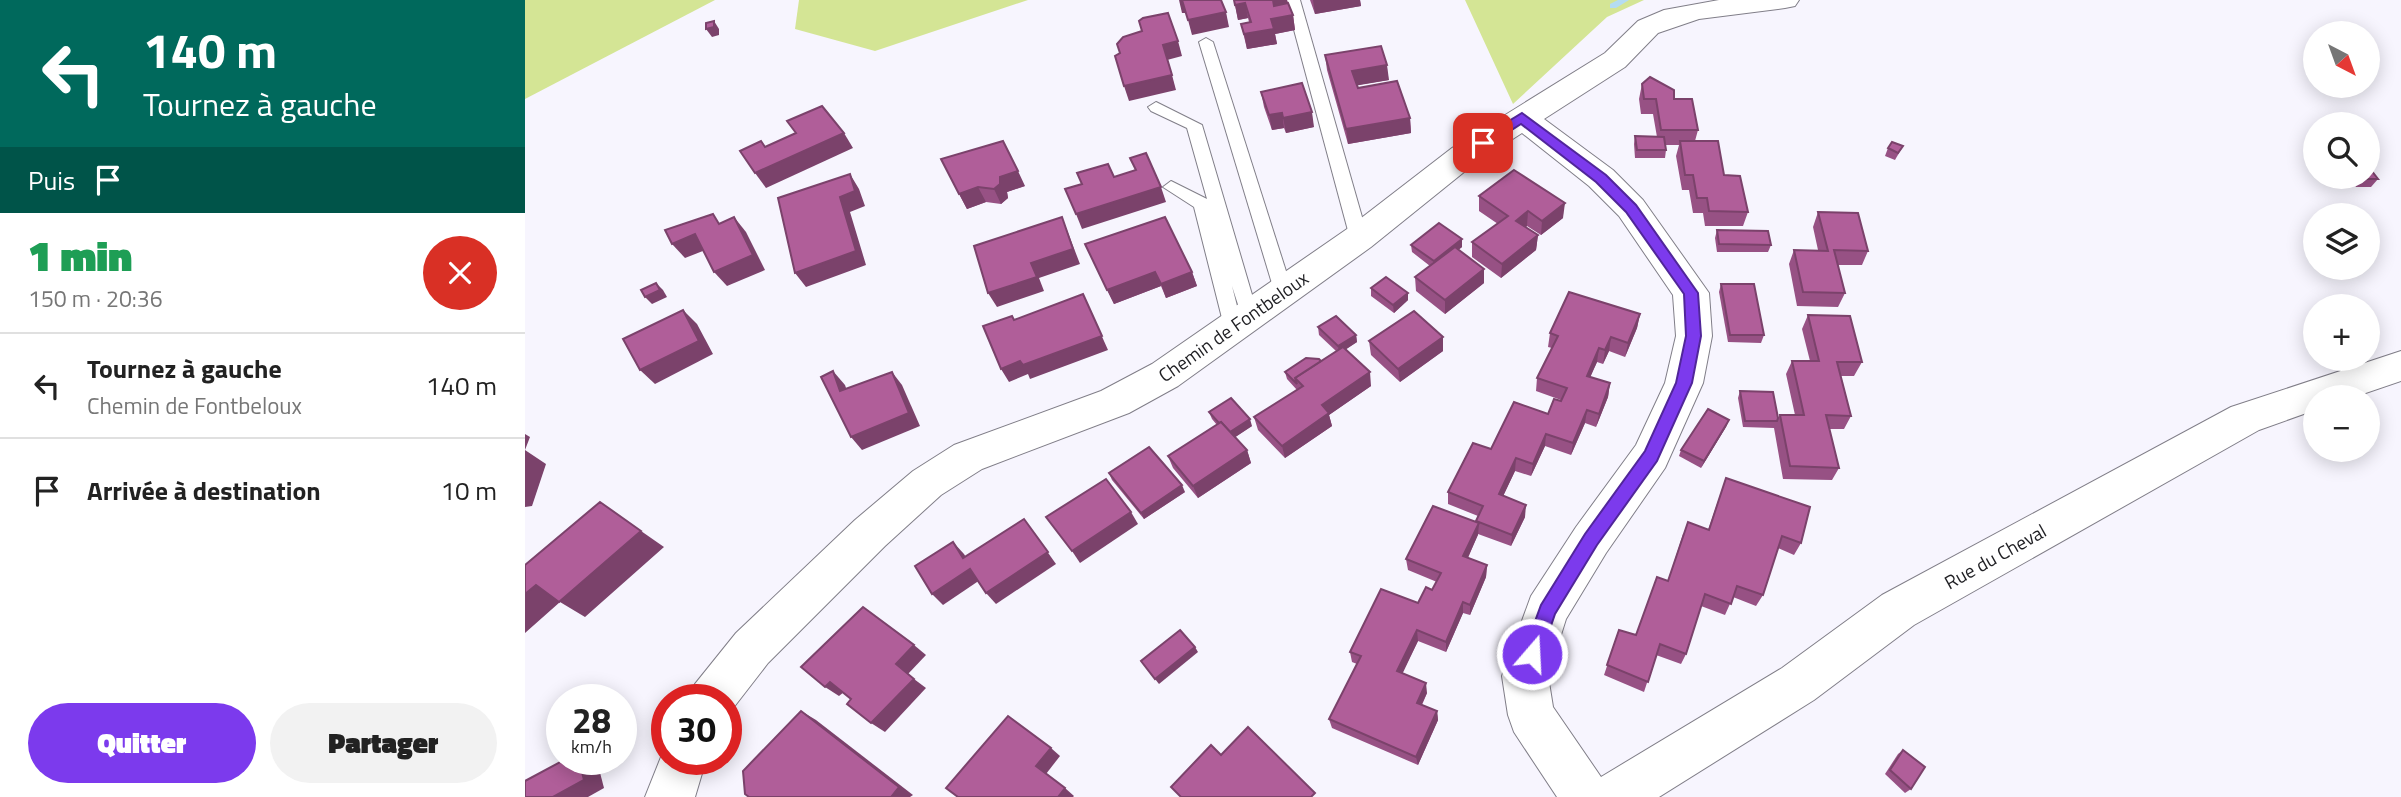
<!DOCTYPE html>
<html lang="fr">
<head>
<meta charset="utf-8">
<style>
	body { margin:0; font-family:"Titillium Web",sans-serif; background:#f2f2f2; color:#222; height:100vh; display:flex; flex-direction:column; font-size:26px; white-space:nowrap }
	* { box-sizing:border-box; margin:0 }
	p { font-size:23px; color:#767676 }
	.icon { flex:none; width:38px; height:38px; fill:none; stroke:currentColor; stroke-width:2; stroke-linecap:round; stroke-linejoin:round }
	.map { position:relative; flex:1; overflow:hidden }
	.details { display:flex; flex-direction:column; background:#fff; width:525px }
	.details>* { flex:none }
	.hud { background:#00695c; color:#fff; overflow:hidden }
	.needle { width:46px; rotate:139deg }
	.buttons { position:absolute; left:1778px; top:21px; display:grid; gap:14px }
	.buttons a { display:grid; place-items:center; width:77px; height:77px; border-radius:50%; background:#fff; box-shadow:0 4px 18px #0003; font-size:35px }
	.speed { position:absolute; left:21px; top:684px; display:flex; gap:14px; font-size:35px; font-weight:700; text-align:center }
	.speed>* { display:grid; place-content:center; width:91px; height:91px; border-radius:50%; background:#fff; box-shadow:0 4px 18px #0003; line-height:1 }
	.speed small { font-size:18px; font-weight:400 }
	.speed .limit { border:10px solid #d22; background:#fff; color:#111 }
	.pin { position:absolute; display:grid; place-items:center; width:60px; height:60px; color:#fff; margin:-30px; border-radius:14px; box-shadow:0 4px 10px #0006 }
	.me { position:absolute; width:77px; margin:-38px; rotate:19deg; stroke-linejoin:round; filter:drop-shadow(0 0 5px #0008) }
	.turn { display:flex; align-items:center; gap:24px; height:147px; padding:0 28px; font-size:32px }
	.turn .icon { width:91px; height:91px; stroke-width:2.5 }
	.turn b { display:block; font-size:49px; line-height:60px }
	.then { display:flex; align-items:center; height:66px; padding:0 28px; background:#0003; gap:14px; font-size:26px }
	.round { display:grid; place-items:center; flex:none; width:74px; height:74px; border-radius:37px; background:#f2f2f2 }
	.head { display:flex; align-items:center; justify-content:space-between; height:119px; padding:0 28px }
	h1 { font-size:42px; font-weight:800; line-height:52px; color:#1e9e55 }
	.cta { display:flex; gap:14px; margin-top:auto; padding:14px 28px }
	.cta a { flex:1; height:80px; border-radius:42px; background:#7c3aed; color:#fff; font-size:28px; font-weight:800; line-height:80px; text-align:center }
	.cta a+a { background:#f2f2f2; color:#222 }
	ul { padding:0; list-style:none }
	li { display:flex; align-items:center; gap:21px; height:105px; padding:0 28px; border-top:2px solid #e0e0e0 }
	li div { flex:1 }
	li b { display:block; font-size:26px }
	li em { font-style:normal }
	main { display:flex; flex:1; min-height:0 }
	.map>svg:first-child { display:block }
	.green { fill:#d4e595 }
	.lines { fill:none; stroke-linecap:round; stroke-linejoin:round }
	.stream { fill:#b4dcf2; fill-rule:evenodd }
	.lane-casing { stroke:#807e88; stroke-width:2 }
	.street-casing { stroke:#807e88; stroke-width:2 }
	.lane { fill:#fff; fill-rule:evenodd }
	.street { fill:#fff; fill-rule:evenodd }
	.wall { fill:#975184 }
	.shaded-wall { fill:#7b426b }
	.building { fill:#b05e99; stroke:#7b426b; stroke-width:2 }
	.route { fill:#7c3aed; stroke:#51269a; stroke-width:2 }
	.labels { text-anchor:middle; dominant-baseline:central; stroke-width:5; stroke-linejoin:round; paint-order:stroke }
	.street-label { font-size:19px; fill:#1f1f23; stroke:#fff }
</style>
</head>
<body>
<main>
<section class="details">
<div class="hud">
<div class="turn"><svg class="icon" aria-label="left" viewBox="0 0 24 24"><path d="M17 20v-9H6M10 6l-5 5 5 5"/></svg><div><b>140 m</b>Tournez à gauche</div></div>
<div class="then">Puis<svg class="icon" aria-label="arrive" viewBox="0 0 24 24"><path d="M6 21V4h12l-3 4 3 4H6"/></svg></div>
</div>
<div class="head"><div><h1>1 min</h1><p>150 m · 20:36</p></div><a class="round" style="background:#d93025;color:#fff"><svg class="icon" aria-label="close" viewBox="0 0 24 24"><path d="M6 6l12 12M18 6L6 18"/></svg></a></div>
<ul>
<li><svg class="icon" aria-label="left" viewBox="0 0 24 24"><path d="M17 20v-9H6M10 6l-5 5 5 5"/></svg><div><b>Tournez à gauche</b><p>Chemin de Fontbeloux</p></div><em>140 m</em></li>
<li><svg class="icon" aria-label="arrive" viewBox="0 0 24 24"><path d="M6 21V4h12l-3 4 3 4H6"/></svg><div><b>Arrivée à destination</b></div><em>10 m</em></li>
</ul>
<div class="cta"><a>Quitter</a><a>Partager</a></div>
</section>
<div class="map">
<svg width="1876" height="797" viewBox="0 0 1876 797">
	<rect width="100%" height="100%" fill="#f7f5fe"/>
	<g class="green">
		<path d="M0 0H190L0 99Z"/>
		<path d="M274 0H503L350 51 270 29Z"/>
		<path d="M940 0H1119L1082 17 988 104Z"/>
	</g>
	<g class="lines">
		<path class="stream" d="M1093 0H1104L1091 8H1085V4Z"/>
		<defs>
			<g id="lane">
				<path d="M761 0H775L843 238 840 242H828L825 238Z"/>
				<path d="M681 38 688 42 767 290 758 297 749 290 674 42Z"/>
				<path d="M631 102 677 125 733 315 730 320H718L707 286 717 326 714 331H702L699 326 669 207 638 187 646 181 682 199 662 128 626 111 623 107Z"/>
			</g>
			<g id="street">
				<path d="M1194 0H1274L1270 6 1260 8 1174 19 1133 33 1100 67 1019 119 1088 170 1118 200 1184 293 1187 336 1178 383 1140 468 1081 553 1041 619 1023 676 1028 707 1076 777 1257 668 1357 595 1706 407 1876 351V381L1829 397H1790V410L1734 430 1389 625 1289 700 1134 797H1032L989 732 983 715 977 676 1006 596 1051 527 1111 445 1140 383 1151 336 1148 295 1094 216 1064 186 997 133 949 164 846 247 653 386 604 413 457 469 416 495 360 546 243 663 202 716 201 700H163L170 684 211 633 330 520 388 471 429 445 576 391 627 364 822 229 927 148 1080 53 1113 21 1139 10Z"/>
				<path d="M142 742V760H181L170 797H120Z"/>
			</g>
		</defs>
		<use href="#lane" class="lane-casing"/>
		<use href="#street" class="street-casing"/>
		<use href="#lane" class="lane"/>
		<use href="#street" class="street"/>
	</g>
	<g class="wall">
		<path d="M709 0H762L768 15 770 30 750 34 752 44 722 49 716 24 724 22 723 18 713 20Z"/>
		<path d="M785 0H835L836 6 790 14Z"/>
		<path d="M800 55 864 80 832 85 833 88 885 118 886 133 823 144 802 70Z"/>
		<path d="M1117 84 1149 99 1173 130 1170 141 1199 175 1223 212 1218 226H1180L1178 213H1168L1164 190H1157L1151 156 1154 145H1140L1141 150 1140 158H1110L1109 144 1110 136 1132 137 1128 114H1116L1114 99Z"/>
		<path d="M736 92 789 127 761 133 759 128 747 130 739 107Z"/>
		<path d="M1378 146 1370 160 1360 156 1363 148Z"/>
		<path d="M416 159 500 186 482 192 483 198 476 204 461 202 442 209Z"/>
		<path d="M1825 177H1843L1853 179 1846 187H1831Z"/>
		<path d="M954 196 1038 218 1016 235 1002 226 1001 227 1013 235 1011 250 976 278 947 257V242L973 224 954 211Z"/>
		<path d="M1293 212 1343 251 1337 265H1312L1320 293 1313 307 1272 306 1264 264 1269 250H1293L1288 227Z"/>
		<path d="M1192 230 1246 245 1243 252H1192L1190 238Z"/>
		<path d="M560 244 667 272 672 286 641 298 636 286 589 304Z"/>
		<path d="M886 245 937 247 933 250 959 269V283L920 314 891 291 890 277 905 266 887 252Z"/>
		<path d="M1196 284 1239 335 1236 343 1203 342 1194 292Z"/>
		<path d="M846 288 883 300 869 313 846 296Z"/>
		<path d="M1115 314 1112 328 1100 357 1084 351 1078 364 1072 362 1065 377 1085 383 1083 397 1071 427 1060 423 1046 455 1020 446 1006 476 990 471 978 496 1000 517 986 546 953 534 943 558 962 565 961 577 945 615 938 613 921 652 893 641 877 673 902 693 897 705 912 711 913 720 893 765 807 728 804 719 832 664 827 662 825 652 893 603 907 590 912 582 883 570 881 559 951 522 953 516 923 504V492L966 449 1023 414 1036 401V400L1011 391 1012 378 1027 348 1023 347 1025 333Z"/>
		<path d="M1283 315 1337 362 1329 376H1316L1326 416 1319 429H1304L1314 468 1307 480 1258 479 1249 428 1218 427 1213 398 1215 391 1253 418 1255 415H1270L1261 374 1267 361H1285L1277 329Z"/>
		<path d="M793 327 831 335 832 342 821 349 846 386 804 415 807 426 760 458 733 430 729 417 772 390 762 379 760 372 796 361 811 351 794 335Z"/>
		<path d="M844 341 918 351 875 382 846 355Z"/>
		<path d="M684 412 727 426 710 437 722 450 726 463 673 498 648 468 643 456 692 425 687 419Z"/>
		<path d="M1204 420 1201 427 1176 468 1154 456 1156 450Z"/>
		<path d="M584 473 660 492 619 519 587 480Z"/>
		<path d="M1201 478 1276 543 1269 555 1253 548 1238 595 1231 606 1208 597 1200 615 1176 606 1161 654 1156 664 1131 655 1119 692 1079 675 1094 630 1111 635 1143 581 1158 534 1183 530Z"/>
		<path d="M1378 750 1386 789 1380 793 1360 774 1373 754Z"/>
	</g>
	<g class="shaded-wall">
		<path d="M654 0H657L661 13H657Z"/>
		<path d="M747 0H762L764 10 750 13Z"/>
		<path d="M788 0H835L836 6 790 14Z"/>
		<path d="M720 3 723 18 713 20 710 5Z"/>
		<path d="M701 12 704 27 667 35 663 20Z"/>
		<path d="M768 15 770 30 750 34 752 44 722 49 719 34 746 19Z"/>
		<path d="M189 21 194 29V35L187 37 181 29Z"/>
		<path d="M653 41 657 56 642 60 638 45Z"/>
		<path d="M862 65 864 80 829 86 827 71Z"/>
		<path d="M647 75 651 90 604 101 599 86Z"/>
		<path d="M787 112 789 127 761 133 758 118Z"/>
		<path d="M757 113 759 128 747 130 744 115Z"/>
		<path d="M885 118 886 133 823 144 821 129Z"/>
		<path d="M319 133 328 148 241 188 230 173Z"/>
		<path d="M493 171 500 186 482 192 483 198 476 204 469 189 475 177Z"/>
		<path d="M325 174 334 189 340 206 325 212 341 265 281 287 270 273 315 197Z"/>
		<path d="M453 187 461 202 442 209 434 194Z"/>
		<path d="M636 187 641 202 557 229 551 214Z"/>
		<path d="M1040 203 1038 218 1016 235 1017 221Z"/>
		<path d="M1003 211 1002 226 990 236 991 221Z"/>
		<path d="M209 217 221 232 240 270 202 286 189 272Z"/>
		<path d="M537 217 555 264 514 278 519 291 472 307 463 293 506 263Z"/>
		<path d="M170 234 183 249 160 258 147 244Z"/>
		<path d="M1013 235 1011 250 976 278 977 264Z"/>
		<path d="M937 239V247L909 269V261Z"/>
		<path d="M959 269V283L920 314V300Z"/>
		<path d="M630 272 636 286 589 304 582 290Z"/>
		<path d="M667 272 672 286 641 298 636 284Z"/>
		<path d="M131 283 138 290 142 297 127 304 120 297Z"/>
		<path d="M883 293V300L869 313 868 305Z"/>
		<path d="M558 294 583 350 505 379 503 374 484 382 476 369Z"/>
		<path d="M158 310 172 324 188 354 130 384 115 370Z"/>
		<path d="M1115 314 1112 328 1100 357 1103 343Z"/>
		<path d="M831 335 832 342 814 354 813 346Z"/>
		<path d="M918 337V351L875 382 873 369Z"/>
		<path d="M1086 337 1084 351 1078 364 1080 350Z"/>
		<path d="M1074 348 1072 362 1060 389 1062 376Z"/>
		<path d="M308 371 320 385 327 405 315 391Z"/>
		<path d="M367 372 377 385 395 426 337 450 326 437Z"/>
		<path d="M845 372 846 386 804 415 807 426 760 458 757 446 797 405Z"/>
		<path d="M1085 383 1083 397 1071 427 1074 414Z"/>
		<path d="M1062 410 1060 423 1046 455 1048 443Z"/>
		<path d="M725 419 727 426 706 440 703 433Z"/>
		<path d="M1204 420 1201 427 1176 468 1179 461Z"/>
		<path d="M0 434 5 437 0 450 21 464 7 506 0 507Z"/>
		<path d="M1021 434 1020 446 1006 476 1008 464Z"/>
		<path d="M722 450 726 463 673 498 668 486Z"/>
		<path d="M991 458 990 471 973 507 974 494Z"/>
		<path d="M657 485 660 492 619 519 616 513Z"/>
		<path d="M1001 505 1000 517 986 546 987 535Z"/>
		<path d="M606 512 613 524 555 563 547 551Z"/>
		<path d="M499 519 531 564 471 604 461 593Z"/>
		<path d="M954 523 953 535 938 568V556Z"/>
		<path d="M116 531 139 547 60 617 35 602 0 633V594L11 585Z"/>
		<path d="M428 542 439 554 448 569 438 558Z"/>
		<path d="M962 565 961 577 945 615V605Z"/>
		<path d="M445 569 455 580 418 605 407 594Z"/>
		<path d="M938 602V613L921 652V642Z"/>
		<path d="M892 630 893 641 874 681 872 671Z"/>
		<path d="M389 645 401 655 383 674 371 664Z"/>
		<path d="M670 647 673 652 634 684 630 679Z"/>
		<path d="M389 679 401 688 360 732 346 723Z"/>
		<path d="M305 682 319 692 314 696 300 687Z"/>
		<path d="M901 683 902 693 893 712 892 703Z"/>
		<path d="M276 711 291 720 388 795 385 797H366Z"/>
		<path d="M912 711 913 720 893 765 891 757Z"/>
		<path d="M526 748 535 756 521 774 511 766Z"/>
		<path d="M54 760H69L72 761 79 788 63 797H28Z"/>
		<path d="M540 788 549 796 548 797H533Z"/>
	</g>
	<g class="building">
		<path d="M657 0H696L701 12 663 20Z"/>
		<path d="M709 0H748L749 6 763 3 768 15 746 19 749 29 719 34 716 24 726 22 720 3 710 5Z"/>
		<path d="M643 13 653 41 638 45 647 75 599 86 590 56 595 53 592 44 598 37 617 31 614 21 618 18Z"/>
		<path d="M189 21V27L181 29V23Z"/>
		<path d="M856 46 862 65 827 71 833 88 872 81 885 118 821 129 800 55Z"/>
		<path d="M1125 77 1149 90V99H1167L1173 130H1136L1131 99H1119L1117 84Z"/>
		<path d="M777 83 787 112 758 118 757 113 744 115 736 92Z"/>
		<path d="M297 106 319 133 230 173 215 151 236 141 240 147 271 133 262 121Z"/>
		<path d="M1110 136 1139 137 1141 150H1112Z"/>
		<path d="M478 141 493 171 475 177V184L469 189 453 187 434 194 416 159Z"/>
		<path d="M1155 141H1193L1199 175 1215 176 1223 212 1184 211 1182 198H1172L1168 175H1160Z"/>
		<path d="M1367 142 1378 146 1373 153 1363 148Z"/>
		<path d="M621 153 636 187 551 214 540 189 557 184 552 173 583 164 589 177 611 170 605 158Z"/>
		<path d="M1843 166 1853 179H1838L1837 177H1843Z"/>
		<path d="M989 170 1040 203 1017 221 1003 211 991 221 1013 235 977 264 947 242 983 216 954 196Z"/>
		<path d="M325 174 330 191 315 197 331 251 270 273 253 198Z"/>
		<path d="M1293 212 1333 213 1343 251 1309 250 1320 293 1278 292 1269 250 1303 251Z"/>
		<path d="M188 214 194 224 209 217 228 255 189 272 170 234 147 244 140 230Z"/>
		<path d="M537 217 548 249 506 263 512 277 463 293 449 246Z"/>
		<path d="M640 217 667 272 636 284 630 272 582 290 560 244Z"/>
		<path d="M914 223 937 239 909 261 886 245Z"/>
		<path d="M1192 230 1243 231 1246 245 1194 244Z"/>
		<path d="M930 247 959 269 920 300 890 277Z"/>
		<path d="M861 277 883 293 868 305 846 288Z"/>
		<path d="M131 283 135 290 120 297 116 290Z"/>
		<path d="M1196 284H1229L1239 335H1205Z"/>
		<path d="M1044 292 1115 314 1103 343 1086 337 1080 350 1074 348 1062 376 1085 383 1074 414 1062 410 1048 443 1021 434 1008 464 991 458 974 494 1001 505 987 535 951 521 958 506 923 492 948 443 966 449 989 402 1023 414 1029 399 1036 401 1042 388 1012 378 1033 336 1025 333Z"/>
		<path d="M558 294 577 336 498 365 495 361 476 369 458 326 487 316 489 320Z"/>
		<path d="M158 310 174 341 115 370 98 339Z"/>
		<path d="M889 311 918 337 873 369 844 341Z"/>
		<path d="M1283 315 1325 316 1337 362H1312L1326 416 1301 415 1314 468 1265 466 1255 415H1279L1267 361H1294Z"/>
		<path d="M811 316 831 335 813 346 793 327Z"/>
		<path d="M818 347 845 372 797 405 804 413 757 446 729 417 778 386 770 378Z"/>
		<path d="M781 358 794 359 796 361 770 378 772 384 760 372Z"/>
		<path d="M308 371 315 391 367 372 384 413 326 437 296 377Z"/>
		<path d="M1215 391 1248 392 1253 418 1252 421H1220Z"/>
		<path d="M706 398 725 419 705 432 696 422 694 423 684 412Z"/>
		<path d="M1183 409 1204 420 1179 461 1156 450Z"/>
		<path d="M696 422 722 450 668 486 643 456Z"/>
		<path d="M624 447 657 485 616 513 584 473Z"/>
		<path d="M1201 478 1285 507 1276 543 1257 536 1238 595 1212 586 1206 604 1180 594 1161 654 1135 644 1123 682 1082 665 1094 630 1111 635 1132 577 1143 581 1163 522 1184 530Z"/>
		<path d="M581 479 606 512 547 551 521 517Z"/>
		<path d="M75 502 116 531 34 602 11 585 0 594V565Z"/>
		<path d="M908 506 954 523 938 556 962 565 945 605 938 602 921 642 892 630 872 671 901 683 892 703 912 711 891 757 804 719 836 656 825 652 856 589 893 603 901 587 907 590 916 573 881 559Z"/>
		<path d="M499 519 523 552 461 593 445 569 407 594 390 566 428 542 438 558Z"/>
		<path d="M338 607 389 645 371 664 389 679 346 723 322 704 326 699 305 682 300 687 276 667Z"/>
		<path d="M655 630 670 647 630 679 616 661Z"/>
		<path d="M276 711 374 787 366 797H224L220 794 218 771Z"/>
		<path d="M483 716 526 748 511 766 540 788 533 797H433L421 788Z"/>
		<path d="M723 727 790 793 786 797H656L646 787 686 745 696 755Z"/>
		<path d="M1378 750 1400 767 1386 789 1365 770Z"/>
		<path d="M39 760H54L59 780 28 797H0V781Z"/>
	</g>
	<path class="route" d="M997 113 1081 175 1111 205 1173 293 1176 336 1167 383 1132 461 1072 545 1030 614 1014 661 1007 663 1001 661 998 654 1016 605 1060 534 1120 451 1151 383 1161 336 1159 294 1101 212 1071 182 996 124 962 146H953V140Z"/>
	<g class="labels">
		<g class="street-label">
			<text transform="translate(708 326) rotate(-35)">Chemin de Fontbeloux</text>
			<text transform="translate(1470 556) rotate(-29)">Rue du Cheval</text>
		</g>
	</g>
</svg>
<div class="buttons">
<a><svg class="needle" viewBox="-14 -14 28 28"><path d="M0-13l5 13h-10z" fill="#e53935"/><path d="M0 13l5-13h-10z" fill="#767676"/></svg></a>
<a><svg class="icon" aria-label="search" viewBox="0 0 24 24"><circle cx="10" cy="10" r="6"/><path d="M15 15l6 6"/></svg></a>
<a><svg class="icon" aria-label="layers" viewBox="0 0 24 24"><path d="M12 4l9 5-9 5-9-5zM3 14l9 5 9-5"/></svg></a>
<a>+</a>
<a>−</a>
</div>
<div class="speed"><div>28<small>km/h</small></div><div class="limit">30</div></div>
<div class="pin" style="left:958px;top:143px;background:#d93025"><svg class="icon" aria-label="arrive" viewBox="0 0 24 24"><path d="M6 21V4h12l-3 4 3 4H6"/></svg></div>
<svg class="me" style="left:1007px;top:654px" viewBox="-20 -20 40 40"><circle r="17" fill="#7c3aed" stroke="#fff" stroke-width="3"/><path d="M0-11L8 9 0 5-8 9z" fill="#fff"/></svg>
</div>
</main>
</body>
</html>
